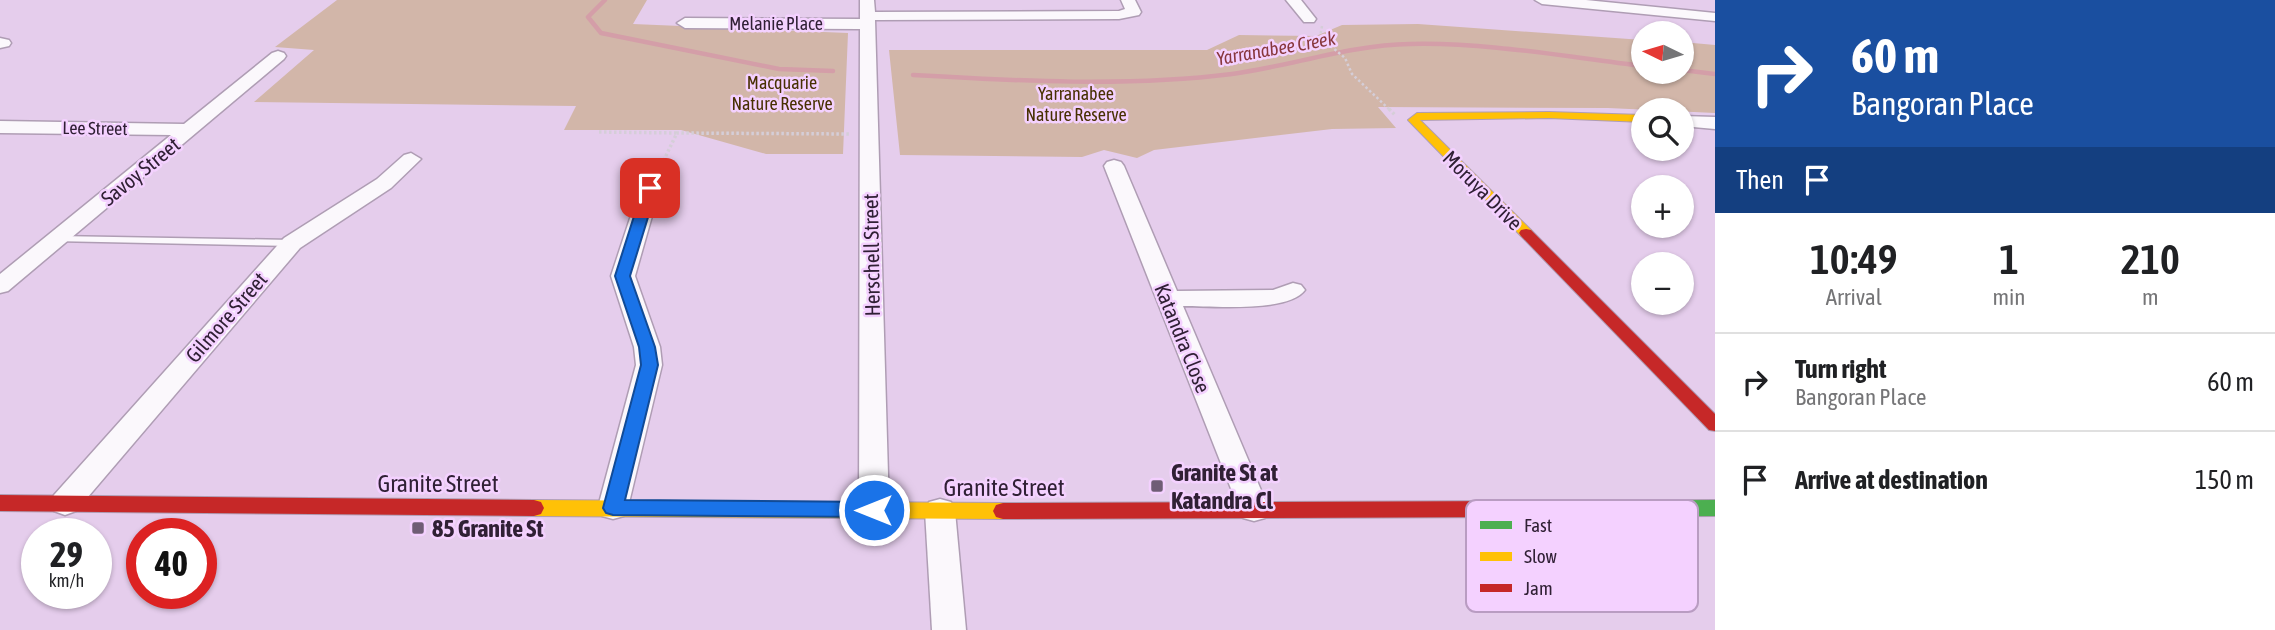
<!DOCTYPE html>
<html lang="en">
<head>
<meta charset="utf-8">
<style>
	body { margin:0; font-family:"Asap Condensed",sans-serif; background:#f6f6f6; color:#202124; height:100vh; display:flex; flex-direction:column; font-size:26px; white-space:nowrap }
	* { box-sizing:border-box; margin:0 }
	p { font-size:23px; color:#757577 }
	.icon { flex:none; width:38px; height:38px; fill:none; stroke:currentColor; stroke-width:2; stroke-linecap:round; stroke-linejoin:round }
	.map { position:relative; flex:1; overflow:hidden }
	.details { display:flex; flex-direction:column; background:#fff; width:560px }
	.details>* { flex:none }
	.banner { background:#1a4fa0; color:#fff; overflow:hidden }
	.needle { width:46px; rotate:275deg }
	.tools { position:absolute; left:1631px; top:21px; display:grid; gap:14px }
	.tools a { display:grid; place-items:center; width:63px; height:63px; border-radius:50%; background:#fff; box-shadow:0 2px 5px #0004; font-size:35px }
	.speed { position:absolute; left:21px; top:518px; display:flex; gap:14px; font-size:35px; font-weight:700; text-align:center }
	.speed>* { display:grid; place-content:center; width:91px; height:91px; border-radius:50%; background:#fff; box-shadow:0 2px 5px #0004; line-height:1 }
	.speed small { font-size:18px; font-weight:400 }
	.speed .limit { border:10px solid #d22; background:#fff; color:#111 }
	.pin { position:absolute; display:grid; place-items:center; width:60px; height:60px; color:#fff; margin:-30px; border-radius:14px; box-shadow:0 4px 10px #0006 }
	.me { position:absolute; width:77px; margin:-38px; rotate:270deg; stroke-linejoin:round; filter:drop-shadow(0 0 5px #0008) }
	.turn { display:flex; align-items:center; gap:24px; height:147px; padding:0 21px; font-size:32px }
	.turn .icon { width:91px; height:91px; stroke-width:2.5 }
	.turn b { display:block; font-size:49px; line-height:60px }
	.then { display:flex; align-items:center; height:66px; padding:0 21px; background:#0003; gap:14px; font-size:26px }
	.eta { display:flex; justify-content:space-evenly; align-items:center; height:119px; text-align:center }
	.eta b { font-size:42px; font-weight:600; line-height:49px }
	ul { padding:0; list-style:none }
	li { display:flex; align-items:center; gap:21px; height:98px; padding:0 21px; border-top:2px solid #e0e0e0 }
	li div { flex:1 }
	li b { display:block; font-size:26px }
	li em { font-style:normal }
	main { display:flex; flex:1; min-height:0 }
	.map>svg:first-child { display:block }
	.green { fill:#d2b6a9 }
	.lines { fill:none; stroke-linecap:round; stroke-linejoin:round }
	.stream { stroke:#d49ea8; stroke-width:4.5 }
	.lane-casing { stroke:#af9db4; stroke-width:3 }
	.street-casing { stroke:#af9db4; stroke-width:3 }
	.fast-casing { stroke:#af9db4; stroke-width:2 }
	.slow-casing { stroke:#af9db4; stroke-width:2 }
	.jam-casing { stroke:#af9db4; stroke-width:2 }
	.path-far1 { stroke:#d5ced8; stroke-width:2.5; stroke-dasharray:2.5 2.5; stroke-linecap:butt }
	.path { stroke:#d5ced8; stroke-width:3.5; stroke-dasharray:2.5 2.5; stroke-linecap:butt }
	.lane { fill:#fbf8fc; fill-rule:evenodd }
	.street { fill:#fbf8fc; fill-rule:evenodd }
	.fast { fill:#4caf50; fill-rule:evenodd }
	.slow { fill:#ffc107; fill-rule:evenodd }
	.jam { fill:#c62828; fill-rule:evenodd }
	.route { fill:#1a73e8; stroke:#114b97; stroke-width:2 }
	.poi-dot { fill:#6f5d75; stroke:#f4d1ff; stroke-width:2.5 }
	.labels { text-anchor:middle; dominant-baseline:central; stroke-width:5; stroke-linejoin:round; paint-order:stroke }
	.far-street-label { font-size:18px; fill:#302035; stroke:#f4d1ff }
	.far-park-label { font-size:18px; fill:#473002; stroke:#f4d1ff }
	.far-water-label { font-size:19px; font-style:italic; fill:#88373d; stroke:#f4d1ff }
	.street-label { font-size:21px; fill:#302035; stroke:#f4d1ff }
	.near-poi-label { font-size:24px; font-weight:bold; fill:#302035; stroke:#f4d1ff; text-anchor:start }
	.near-street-label { font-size:24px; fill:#302035; stroke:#f4d1ff }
	.key { fill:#f4d1ff; stroke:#b99cc2; stroke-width:2 }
	.key-label { font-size:19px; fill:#302035 }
</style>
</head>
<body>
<main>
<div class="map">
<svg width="1715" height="630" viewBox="0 0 1715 630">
	<rect width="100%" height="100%" fill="#e5cdec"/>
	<g class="green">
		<path d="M337 0H647L633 24 848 33 843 154H766L681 130H564L576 106 254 102 314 50 275 47Z"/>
		<path d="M1418 24 1643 40V72H1682V42L1715 45V113L1608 108 1378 107 1396 128 1332 129 1154 150 1137 158 1104 150 1082 157 900 155 889 50H1207L1239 35 1316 36 1342 25Z"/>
	</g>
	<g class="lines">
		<g class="stream">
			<path d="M605 0 588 17 601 33 779 69 833 71"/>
			<path d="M1682 70 1715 74"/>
			<path d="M913 75C1019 81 1127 87 1232 74 1291 66 1350 45 1410 44 1488 42 1566 57 1643 66"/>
		</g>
		<defs>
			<path id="lane" d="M57 236 292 240 298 243 292 246 53 241 51 239Z"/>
			<g id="street">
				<path d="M860 0H874L875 12 1119 11 1125 9 1121 0H1135L1141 12 1139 15 1119 19 875 20 889 510 885 519 874 522 863 519 859 510 860 29 685 28 677 23 685 18 860 19Z"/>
				<path d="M1286 0H1301L1316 19 1314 22H1304Z"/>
				<path d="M1535 0H1586L1715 13V21L1542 4Z"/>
				<path d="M0 38 9 40 11 43 9 46 0 48Z"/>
				<path d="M278 51 284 53 286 56 284 59 8 291 0 293V274L171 135 0 133V121L184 124 272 53Z"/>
				<path d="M1682 116 1715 117V129L1682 126Z"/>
				<path d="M411 153 421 159 391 188 300 248 76 511 65 515 54 511 50 503 54 495 284 238 377 179 404 155Z"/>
				<path d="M1114 160 1121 162 1124 166 1177 291 1273 290 1293 283 1301 285 1305 290C1289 313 1210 306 1183 306L1269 509 1265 518 1254 521 1243 518 1239 509 1104 166 1107 162Z"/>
				<path d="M650 182 657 184 660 188 635 276 660 347 662 365 628 507 624 516 613 519 602 516 598 507 636 365 634 347 611 276 640 188 643 184Z"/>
				<path d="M940 499 951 502 955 511 966 630H932L925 511 929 502Z"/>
			</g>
			<path id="fast" d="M1715 500V516L1517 517 1510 515 1507 509 1510 503 1517 501Z"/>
			<g id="slow">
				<path d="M1549 112 1643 115V122L1549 118 1420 120 1531 230 1533 233 1531 236H1521L1408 120 1417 113Z"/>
				<path d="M534 500 1003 503 1010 505 1013 511 1010 517 1003 519 534 516 527 514 524 508 527 502Z"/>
			</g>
			<g id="jam">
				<path d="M1526 229 1531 230 1715 414V431L1709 430 1521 236 1519 233 1521 230Z"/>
				<path d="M0 495 534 500 541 502 544 508 541 514 534 516 0 511Z"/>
				<path d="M1517 501 1524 503 1527 509 1524 515 1517 517 1003 519 996 517 993 511 996 505 1003 503Z"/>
			</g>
		</defs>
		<use href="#lane" class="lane-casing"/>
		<use href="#street" class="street-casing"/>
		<use href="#fast" class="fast-casing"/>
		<use href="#slow" class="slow-casing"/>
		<use href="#jam" class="jam-casing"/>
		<path class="path-far1" d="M1322 26 1320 37 1345 58 1352 74 1391 111"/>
		<g class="path">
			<path d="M1389 109 1396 116"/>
			<path d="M599 132 677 133"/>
			<path d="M657 174 677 133 850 134"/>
		</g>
		<use href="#lane" class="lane"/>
		<use href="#street" class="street"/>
		<use href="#fast" class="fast"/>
		<use href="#slow" class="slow"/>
		<use href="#jam" class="jam"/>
	</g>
	<path class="route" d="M650 184 657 188 630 276 655 347 658 365 625 500 874 502 881 504 884 510 881 515 874 517 613 515 606 513 603 508 641 365 639 347 615 276 643 188Z"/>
	<g class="poi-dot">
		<rect x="1150" y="479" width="14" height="14" rx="3.5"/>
		<rect x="411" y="521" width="14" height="14" rx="3.5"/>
	</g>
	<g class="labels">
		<g class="far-street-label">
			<text x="776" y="23">Melanie Place</text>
			<text transform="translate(95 128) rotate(1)">Lee Street</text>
		</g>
		<g class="far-park-label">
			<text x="782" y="82">Macquarie<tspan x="782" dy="21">Nature Reserve</tspan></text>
			<text x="1076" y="93">Yarranabee<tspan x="1076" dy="21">Nature Reserve</tspan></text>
		</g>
		<g class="far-water-label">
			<text transform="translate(1276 48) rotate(-10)">Yarranabee Creek</text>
		</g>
		<g class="street-label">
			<text transform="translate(140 171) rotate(-39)">Savoy Street</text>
			<text transform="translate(1483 190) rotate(45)">Moruya Drive</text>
			<text transform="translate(871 255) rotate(-91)">Herschell Street</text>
			<text transform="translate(226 317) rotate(-49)">Gilmore Street</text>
			<text transform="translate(1183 338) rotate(68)">Katandra Close</text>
		</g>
		<g class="near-poi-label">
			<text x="1171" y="472">Granite St at<tspan x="1171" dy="28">Katandra Cl</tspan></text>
			<text x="432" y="528">85 Granite St</text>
		</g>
		<g class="near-street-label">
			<text x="438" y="483">Granite Street</text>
			<text x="1004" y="487">Granite Street</text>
		</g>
	</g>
	<rect x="1466" y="500" width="232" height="112" rx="10" class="key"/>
	<rect x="1480" y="521" width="32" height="8" fill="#4caf50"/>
	<rect x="1480" y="552" width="32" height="9" fill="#ffc107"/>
	<rect x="1480" y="584" width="32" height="8" fill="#c62828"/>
	<g class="key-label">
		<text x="1524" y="532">Fast</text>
		<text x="1524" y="563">Slow</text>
		<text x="1524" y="595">Jam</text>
	</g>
</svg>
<div class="tools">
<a><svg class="needle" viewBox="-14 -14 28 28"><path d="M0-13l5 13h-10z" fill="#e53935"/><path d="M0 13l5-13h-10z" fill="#757577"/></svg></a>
<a><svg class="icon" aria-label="search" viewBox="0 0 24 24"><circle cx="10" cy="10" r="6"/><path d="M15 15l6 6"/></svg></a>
<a>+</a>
<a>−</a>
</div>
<div class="speed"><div>29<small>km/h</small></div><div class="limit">40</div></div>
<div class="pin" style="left:650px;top:188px;background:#d93025"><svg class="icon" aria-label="arrive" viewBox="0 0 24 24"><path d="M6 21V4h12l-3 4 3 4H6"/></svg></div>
<svg class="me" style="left:874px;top:510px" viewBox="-20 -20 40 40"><circle r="17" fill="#1a73e8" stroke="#fff" stroke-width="3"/><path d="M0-11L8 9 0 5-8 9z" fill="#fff"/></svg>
</div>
<section class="details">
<div class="banner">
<div class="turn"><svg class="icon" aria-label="right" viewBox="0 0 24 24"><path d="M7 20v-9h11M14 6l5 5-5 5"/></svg><div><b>60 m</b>Bangoran Place</div></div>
<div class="then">Then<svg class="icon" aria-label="arrive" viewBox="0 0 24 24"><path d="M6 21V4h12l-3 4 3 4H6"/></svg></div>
</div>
<div class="eta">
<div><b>10:49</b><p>Arrival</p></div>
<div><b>1</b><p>min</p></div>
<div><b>210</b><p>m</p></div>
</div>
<ul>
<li><svg class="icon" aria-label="right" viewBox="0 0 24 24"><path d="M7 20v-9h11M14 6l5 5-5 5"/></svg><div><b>Turn right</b><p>Bangoran Place</p></div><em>60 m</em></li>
<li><svg class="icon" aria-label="arrive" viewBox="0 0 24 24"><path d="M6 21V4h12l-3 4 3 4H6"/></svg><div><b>Arrive at destination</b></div><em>150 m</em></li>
</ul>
</section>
</main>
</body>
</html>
